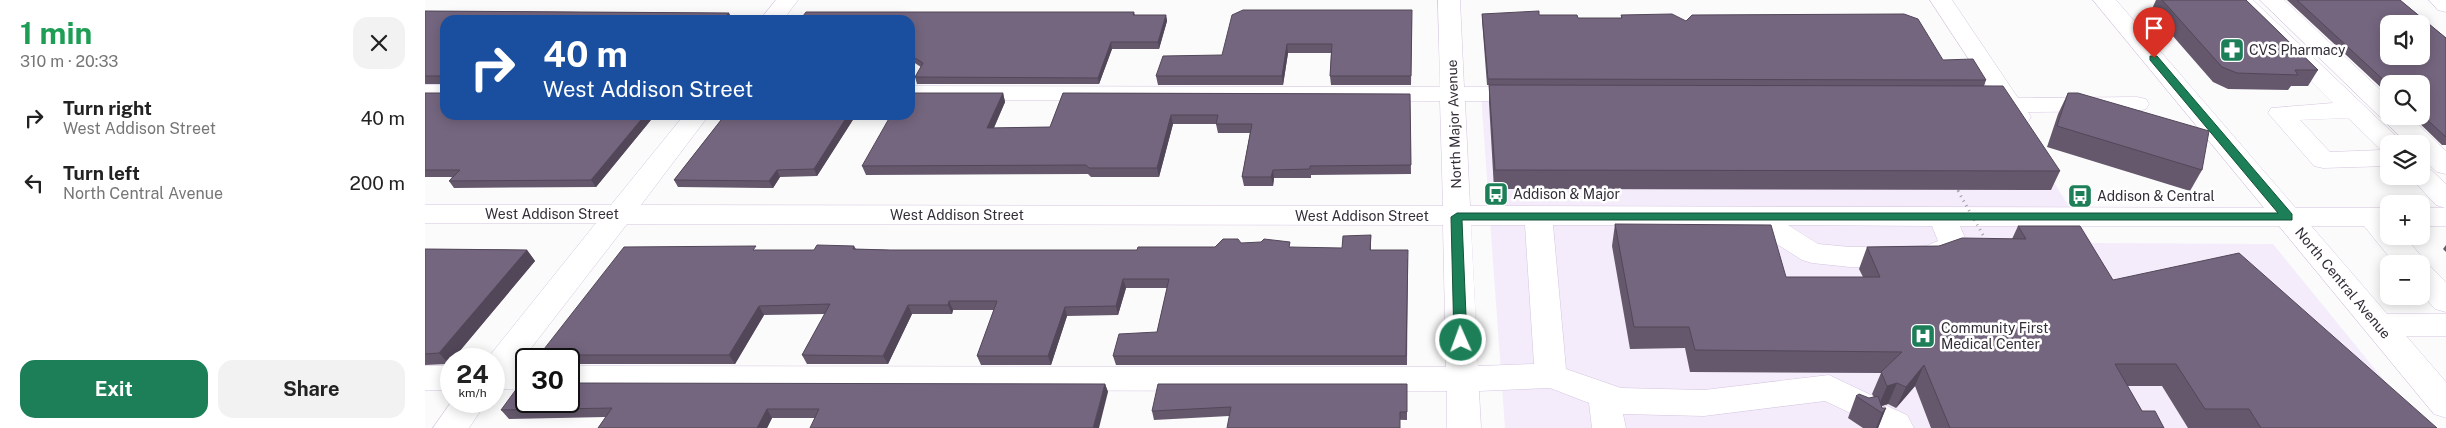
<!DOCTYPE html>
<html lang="en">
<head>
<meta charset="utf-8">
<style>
	body { margin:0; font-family:"Public Sans",sans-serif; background:#f2f2f2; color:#222; height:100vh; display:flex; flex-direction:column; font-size:19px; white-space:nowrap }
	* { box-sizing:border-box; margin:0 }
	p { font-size:16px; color:#767676 }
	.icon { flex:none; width:28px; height:28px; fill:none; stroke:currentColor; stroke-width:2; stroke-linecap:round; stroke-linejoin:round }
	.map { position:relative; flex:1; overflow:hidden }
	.details { display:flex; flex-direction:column; background:#fff; width:425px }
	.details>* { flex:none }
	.hud { position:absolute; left:15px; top:15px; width:475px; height:105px; border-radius:15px; box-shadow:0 2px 12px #0003; background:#1a4fa0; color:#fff; overflow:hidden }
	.controls { position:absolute; left:1955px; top:15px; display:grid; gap:10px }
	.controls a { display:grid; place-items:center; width:50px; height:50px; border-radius:10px; background:#fff; box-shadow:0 2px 12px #0003; font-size:25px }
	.speed { position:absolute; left:15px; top:348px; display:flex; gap:10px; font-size:25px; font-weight:700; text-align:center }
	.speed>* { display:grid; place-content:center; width:65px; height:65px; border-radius:50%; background:#fff; box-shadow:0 2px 12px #0003; line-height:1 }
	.speed small { font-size:12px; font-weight:400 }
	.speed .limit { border:2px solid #111; border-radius:8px; background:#fff; color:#111 }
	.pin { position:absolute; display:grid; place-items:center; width:42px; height:42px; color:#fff; margin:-51px -21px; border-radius:50% 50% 50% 0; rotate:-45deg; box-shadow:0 0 5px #0007 }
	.pin .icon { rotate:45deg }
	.me { position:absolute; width:55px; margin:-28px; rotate:358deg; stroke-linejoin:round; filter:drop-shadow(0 0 4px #0008) }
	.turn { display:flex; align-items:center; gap:18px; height:105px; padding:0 20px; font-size:22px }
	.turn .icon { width:65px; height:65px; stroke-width:2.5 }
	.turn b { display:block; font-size:35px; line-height:42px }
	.round { display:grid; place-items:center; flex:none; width:52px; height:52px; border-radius:15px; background:#f2f2f2 }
	.head { display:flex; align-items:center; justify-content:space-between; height:85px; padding:0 20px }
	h1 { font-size:30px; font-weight:700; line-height:38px; color:#1e9e55 }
	.primary-button { display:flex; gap:10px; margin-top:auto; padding:10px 20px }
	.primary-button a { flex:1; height:58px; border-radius:15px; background:#1c7f58; color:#fff; font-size:20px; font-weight:700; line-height:58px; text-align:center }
	.primary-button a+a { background:#f2f2f2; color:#222 }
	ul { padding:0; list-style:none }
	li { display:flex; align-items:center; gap:15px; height:65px; padding:0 20px }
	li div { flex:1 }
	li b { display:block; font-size:19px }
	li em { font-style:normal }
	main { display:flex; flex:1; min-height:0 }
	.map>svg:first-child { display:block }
	.built { fill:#f4ecfa }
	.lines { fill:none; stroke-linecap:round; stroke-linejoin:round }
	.minor-casing { stroke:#d5c4e0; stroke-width:1 }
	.major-casing { stroke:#d5c4e0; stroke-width:1 }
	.minor { fill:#fff; fill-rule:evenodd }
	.major { fill:#fff; fill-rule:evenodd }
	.path-bridge-far1 { stroke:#a2a0a5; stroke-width:2.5; stroke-dasharray:1 3; stroke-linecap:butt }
	.path-bridge { stroke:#a2a0a5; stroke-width:3; stroke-dasharray:1 4.5; stroke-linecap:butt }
	.wall { fill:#65586d }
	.shaded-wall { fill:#524759 }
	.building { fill:#75667f; stroke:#524759; fill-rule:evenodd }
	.route { fill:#1c7f58; stroke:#125339 }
	.labels { text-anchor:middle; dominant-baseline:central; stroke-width:5; stroke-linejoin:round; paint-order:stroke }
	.poi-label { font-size:14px; fill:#332d38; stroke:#fff; text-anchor:start }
	.street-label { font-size:14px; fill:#332d38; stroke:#fff }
</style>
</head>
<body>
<main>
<section class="details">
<div class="head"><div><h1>1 min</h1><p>310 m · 20:33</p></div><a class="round"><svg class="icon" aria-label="close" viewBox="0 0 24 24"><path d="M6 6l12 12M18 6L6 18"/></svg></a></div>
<ul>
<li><svg class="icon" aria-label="right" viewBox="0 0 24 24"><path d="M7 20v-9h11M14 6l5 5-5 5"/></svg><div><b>Turn right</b><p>West Addison Street</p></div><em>40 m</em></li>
<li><svg class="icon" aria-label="left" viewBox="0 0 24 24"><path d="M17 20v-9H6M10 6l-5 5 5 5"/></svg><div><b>Turn left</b><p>North Central Avenue</p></div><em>200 m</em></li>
</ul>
<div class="primary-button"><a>Exit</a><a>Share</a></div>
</section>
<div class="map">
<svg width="2021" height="428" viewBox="0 0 2021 428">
	<rect width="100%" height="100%" fill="#fbfbfb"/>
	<path class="built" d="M1056 95H1574L1667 243 1848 244 1998 428H1080Z"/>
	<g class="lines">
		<defs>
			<g id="minor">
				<path d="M351 0H373L358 20H335Z"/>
				<path d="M1013 0H1035L1039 87H1101L1110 89 1113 94 1110 99 1101 101H1040L1045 206 1964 208V236H1979L1997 257 2001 265 2006 267 2021 282V312L2010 309 1996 293V264H1970L1939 226H1535L1543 245C1536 257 1518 262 1505 266L1425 267 1387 263 1377 260 1322 225H1128L1141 369 1196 388 1279 390 1404 375 1448 396 1452 405 1448 414 1436 418 1400 401 1279 416 1198 414 1201 428H1167L1164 403 1125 388 1054 391 1056 428H1022V391L144 390V366L1021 367 1018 225 202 224 93 365 101 366V390L69 389V359H62L171 223H0V205H186L259 115H284L216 205 1018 206 1015 101 485 100V86L1015 87ZM1046 225H1100L1109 364 1053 366ZM1363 225 1507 226 1513 241 1501 246 1425 247 1393 244Z"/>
				<path d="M1505 0H1527L1593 98 1712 97 1721 99 1724 104 1721 109 1712 111 1603 112 1606 117 1603 122 1594 125 1585 122Z"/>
				<path d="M1805 0H1828L1973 138 1977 144H1964V166L1898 168 1889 166 1843 113 1846 108 1908 103ZM1923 118 1956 150 1905 152 1875 120Z"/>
				<path d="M1835 0H1859L1964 98V116H1984L2021 151V174L2012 172 1996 157V144H1983Z"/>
				<path d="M2004 0H2021V12L2013 10Z"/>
				<rect x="0" y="85" width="20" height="14"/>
				<path d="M1996 167 2005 169 2021 184V226H1996V208H2020L2011 205 1984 176H1996Z"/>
				<path d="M1953 314H2021V336H1953L1942 333 1938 325 1942 317Z"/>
				<rect x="0" y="366" width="26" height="24"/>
				<path d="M27 401H62L44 428H8Z"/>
				<path d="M1462 406 1482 415 1489 428H1450L1445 419 1450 410Z"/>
			</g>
			<path id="major" d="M1668 0H1691L2021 382V418L2009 414Z"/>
		</defs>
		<use href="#minor" class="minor-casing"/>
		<use href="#major" class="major-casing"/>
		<use href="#minor" class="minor"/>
		<use href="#major" class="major"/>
		<path class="path-bridge-far1" d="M1533 190 1534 192"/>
		<path class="path-bridge" d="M1533 191 1562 242"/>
	</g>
	<g class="wall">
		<path d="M1731 0H1821L1893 70 1883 86H1866L1863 90 1803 89 1788 82 1726 11Z"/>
		<path d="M1862 0H1975L2021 38V145H2017L1987 116H1996V84H1964V95Z"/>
		<path d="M0 11 304 13 307 20H20V115H230L171 187 29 188 24 181 27 177H0V93H16V84H0Z"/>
		<path d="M709 12 710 15H741L742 21 734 49H687L674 84H492L490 77 496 67 485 60V20Z"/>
		<path d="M1057 14 1114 15 1153 18H1196V15L1261 21 1518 60 1561 80 1559 86 1635 171 1626 190 1069 189 1064 103V85H1062L1057 20Z"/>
		<path d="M987 19 986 85H906L905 76 906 53H863L858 85H733L731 76 797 55Z"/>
		<path d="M578 93 580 102 569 128 625 127 638 93 985 94 986 174 886 175V178H849L848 186H819L817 177 825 133H793L791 124H748L734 177H666L663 174 441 175 437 166Z"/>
		<path d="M1643 93 1777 170 1765 191 1622 147 1633 114Z"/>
		<path d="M300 115H431L392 176 355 177 348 188 253 187 249 180Z"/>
		<path d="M1190 224 1361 277H1438L1434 269 1442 247 1514 246 1587 239 1593 226 1688 280 2012 428H1763L1737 386H1702L1717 411 1739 428H1506L1490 386 1471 408 1463 404 1457 406V408H1461L1453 428H1438L1423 418 1431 396 1444 398 1449 397 1447 394 1456 373 1265 372 1260 348 1205 349 1187 246Z"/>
		<path d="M946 235V250L983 259 982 365H691L688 356 732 332 742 288H701L693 315 642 316 626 365H556L552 356 569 310H528L527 314H487L463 364H382L377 355 400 314 339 315 310 364H144V359H113L333 250H389L429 246 431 249 465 250H712L790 247 816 243 866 248H917Z"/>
		<path d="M2021 245V252L2018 249Z"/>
		<path d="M0 249 102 250 110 261 28 359H26L24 364 0 365Z"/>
		<path d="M680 384 683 392 390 418H347L342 428H173L181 417 84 419 76 410 101 401Z"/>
		<path d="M982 384V420L804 416 729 420 727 411Z"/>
	</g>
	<g class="shaded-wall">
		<path d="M304 13 307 20H297Z"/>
		<path d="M741 15 742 21 734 49 733 42Z"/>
		<path d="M686 42 687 49 674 84 673 78Z"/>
		<path d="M862 44 863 53 858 85 857 76Z"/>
		<path d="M578 93 580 102 565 136 562 128Z"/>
		<path d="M220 115H230L171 187 166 180Z"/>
		<path d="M423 115H431L392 176 389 169Z"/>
		<path d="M746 115 748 124 734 177 732 168Z"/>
		<path d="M352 170 355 177 348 188 344 181Z"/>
		<path d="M848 170 849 178 848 186 846 177Z"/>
		<path d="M102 250 110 261 28 359H26V361L24 364 14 353Z"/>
		<path d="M698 279 701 288 693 315 691 306Z"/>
		<path d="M524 301 528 310 527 314 523 305Z"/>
		<path d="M483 305 487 314 463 364 458 356Z"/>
		<path d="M334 306 339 315 310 364 304 355Z"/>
		<path d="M640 307 642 316 626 365 623 356Z"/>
		<path d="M137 355 140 359H135V357Z"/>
		<path d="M1499 365 1490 386 1471 408 1481 387Z"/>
		<path d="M1472 383 1463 404 1453 407 1462 386Z"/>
		<path d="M680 384 683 392 674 428H668Z"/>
		<path d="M1461 408 1453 428H1451L1457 413Z"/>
		<path d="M342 409 347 418 342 428H332Z"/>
	</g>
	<g class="building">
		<path d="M1737 0H1821L1893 70H1870L1873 75 1812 73 1797 67Z"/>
		<path d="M1872 0H1975L2021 38V137L1996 114V84H1964V85ZM1964 24H1996V56H1964Z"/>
		<path d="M818 10H987L986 76H905L907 44H862L857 76H731L738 56 797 55 807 15Z"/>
		<path d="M0 11 304 13 297 20H20V115H220L166 180 24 181 35 170H0V93H16V76H0Z"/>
		<path d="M1114 11V15H1152L1153 18H1197L1196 15 1247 14 1261 21 1267 15 1479 14 1493 19 1518 60 1548 59 1561 80 1063 79 1057 14Z"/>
		<path d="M381 12H709L708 15H741L733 42H686L673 78 490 77 498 63 485 55V20H375Z"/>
		<path d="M1064 85 1578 86 1635 171 1070 170Z"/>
		<path d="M485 93H578L562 128 625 127 638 93 985 94 986 165 885 166V169L848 170 846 177H817L827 124H791L793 115H746L732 168H664L661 165 437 166 466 115H485Z"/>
		<path d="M1643 93H1653L1784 131 1777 170 1632 126Z"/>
		<path d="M300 115H423L389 169 352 170 344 181 249 180Z"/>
		<path d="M1190 224 1346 225 1361 277H1455L1442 247 1514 246 1537 238 1601 239 1593 226H1655L1688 280 1814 253 2012 428H1836L1824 409H1780L1751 364H1690L1717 411H1730L1739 428H1525L1499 365 1481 387 1472 383 1462 386 1456 372 1477 352 1270 350 1264 327H1209Z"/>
		<path d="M946 235 945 250H983L981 356H688L694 334 732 332 744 279H698L691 306 640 307 623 356H552L572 301H524L523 305H483L458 356 377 355 405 304 334 306 304 355H137L135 357V359L112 358 199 247 331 246 328 250H389L392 245 429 246 428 249 465 250H712L713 247H790L798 239H813L816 243 836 242 839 239 865 242 864 247 917 248 918 236Z"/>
		<path d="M0 249 102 250 14 353 0 354Z"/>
		<path d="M101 376V401H144V383L680 384 668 428H385L394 409H342L332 428H173L187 408 76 410Z"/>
		<path d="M733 384H982V412H975V428H802L806 407 727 411Z"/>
		<path d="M1434 394 1444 398 1453 396 1457 408H1461L1457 413 1431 396Z"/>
	</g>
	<path class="route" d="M1725 56H1732L1867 214V220H1037L1042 340 1036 344 1029 340 1026 217 1032 213H1853L1725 60Z"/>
	<defs>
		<symbol id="pharmacy-square" viewBox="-11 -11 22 22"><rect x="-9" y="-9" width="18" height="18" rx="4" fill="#1c7f58" stroke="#fff"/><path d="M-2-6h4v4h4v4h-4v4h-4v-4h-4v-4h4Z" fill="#fff"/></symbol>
		<symbol id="bus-square" viewBox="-11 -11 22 22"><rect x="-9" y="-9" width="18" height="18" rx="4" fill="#1c7f58" stroke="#fff"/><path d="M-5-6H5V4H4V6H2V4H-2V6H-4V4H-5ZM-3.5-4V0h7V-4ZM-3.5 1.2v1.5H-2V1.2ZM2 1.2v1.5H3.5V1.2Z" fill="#fff"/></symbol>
		<symbol id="hospital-square" viewBox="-11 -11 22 22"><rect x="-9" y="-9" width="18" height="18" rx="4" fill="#1c7f58" stroke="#fff"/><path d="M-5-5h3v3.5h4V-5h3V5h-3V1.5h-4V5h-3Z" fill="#fff"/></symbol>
	</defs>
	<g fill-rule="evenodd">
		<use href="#pharmacy-square" x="1793" y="36" width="28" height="28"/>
		<use href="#bus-square" x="1057" y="180" width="28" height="28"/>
		<use href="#bus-square" x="1641" y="182" width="28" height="28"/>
		<use href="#hospital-square" x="1484" y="322" width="28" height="28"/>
	</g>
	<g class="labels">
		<g class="poi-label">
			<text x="1824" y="50">CVS Pharmacy</text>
			<text x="1088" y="194">Addison &amp; Major</text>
			<text x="1672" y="196">Addison &amp; Central</text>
			<text x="1516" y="328">Community First<tspan x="1516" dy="16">Medical Center</tspan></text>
		</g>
		<g class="street-label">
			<text transform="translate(1029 124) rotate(-92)">North Major Avenue</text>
			<text x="127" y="214">West Addison Street</text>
			<text x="532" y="215">West Addison Street</text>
			<text x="937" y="216">West Addison Street</text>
			<text transform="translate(1918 283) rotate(50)">North Central Avenue</text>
		</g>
	</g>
</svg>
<div class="controls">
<a><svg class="icon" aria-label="sound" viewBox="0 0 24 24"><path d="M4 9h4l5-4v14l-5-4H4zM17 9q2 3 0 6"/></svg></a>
<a><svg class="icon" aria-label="search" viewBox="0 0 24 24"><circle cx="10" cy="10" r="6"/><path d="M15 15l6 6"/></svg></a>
<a><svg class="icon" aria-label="layers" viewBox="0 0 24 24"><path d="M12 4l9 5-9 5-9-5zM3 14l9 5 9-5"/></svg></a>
<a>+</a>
<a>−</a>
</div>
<div class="speed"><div>24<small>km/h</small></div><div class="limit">30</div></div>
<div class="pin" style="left:1729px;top:58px;background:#d93025"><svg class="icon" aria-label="arrive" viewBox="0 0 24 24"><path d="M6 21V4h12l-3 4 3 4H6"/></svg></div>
<svg class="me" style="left:1036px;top:340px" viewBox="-20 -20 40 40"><circle r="17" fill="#1c7f58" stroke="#fff" stroke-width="3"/><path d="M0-11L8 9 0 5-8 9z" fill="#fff"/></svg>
<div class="hud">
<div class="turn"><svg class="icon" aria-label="right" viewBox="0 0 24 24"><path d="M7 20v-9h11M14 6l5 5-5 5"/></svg><div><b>40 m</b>West Addison Street</div></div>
</div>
</div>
</main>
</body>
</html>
